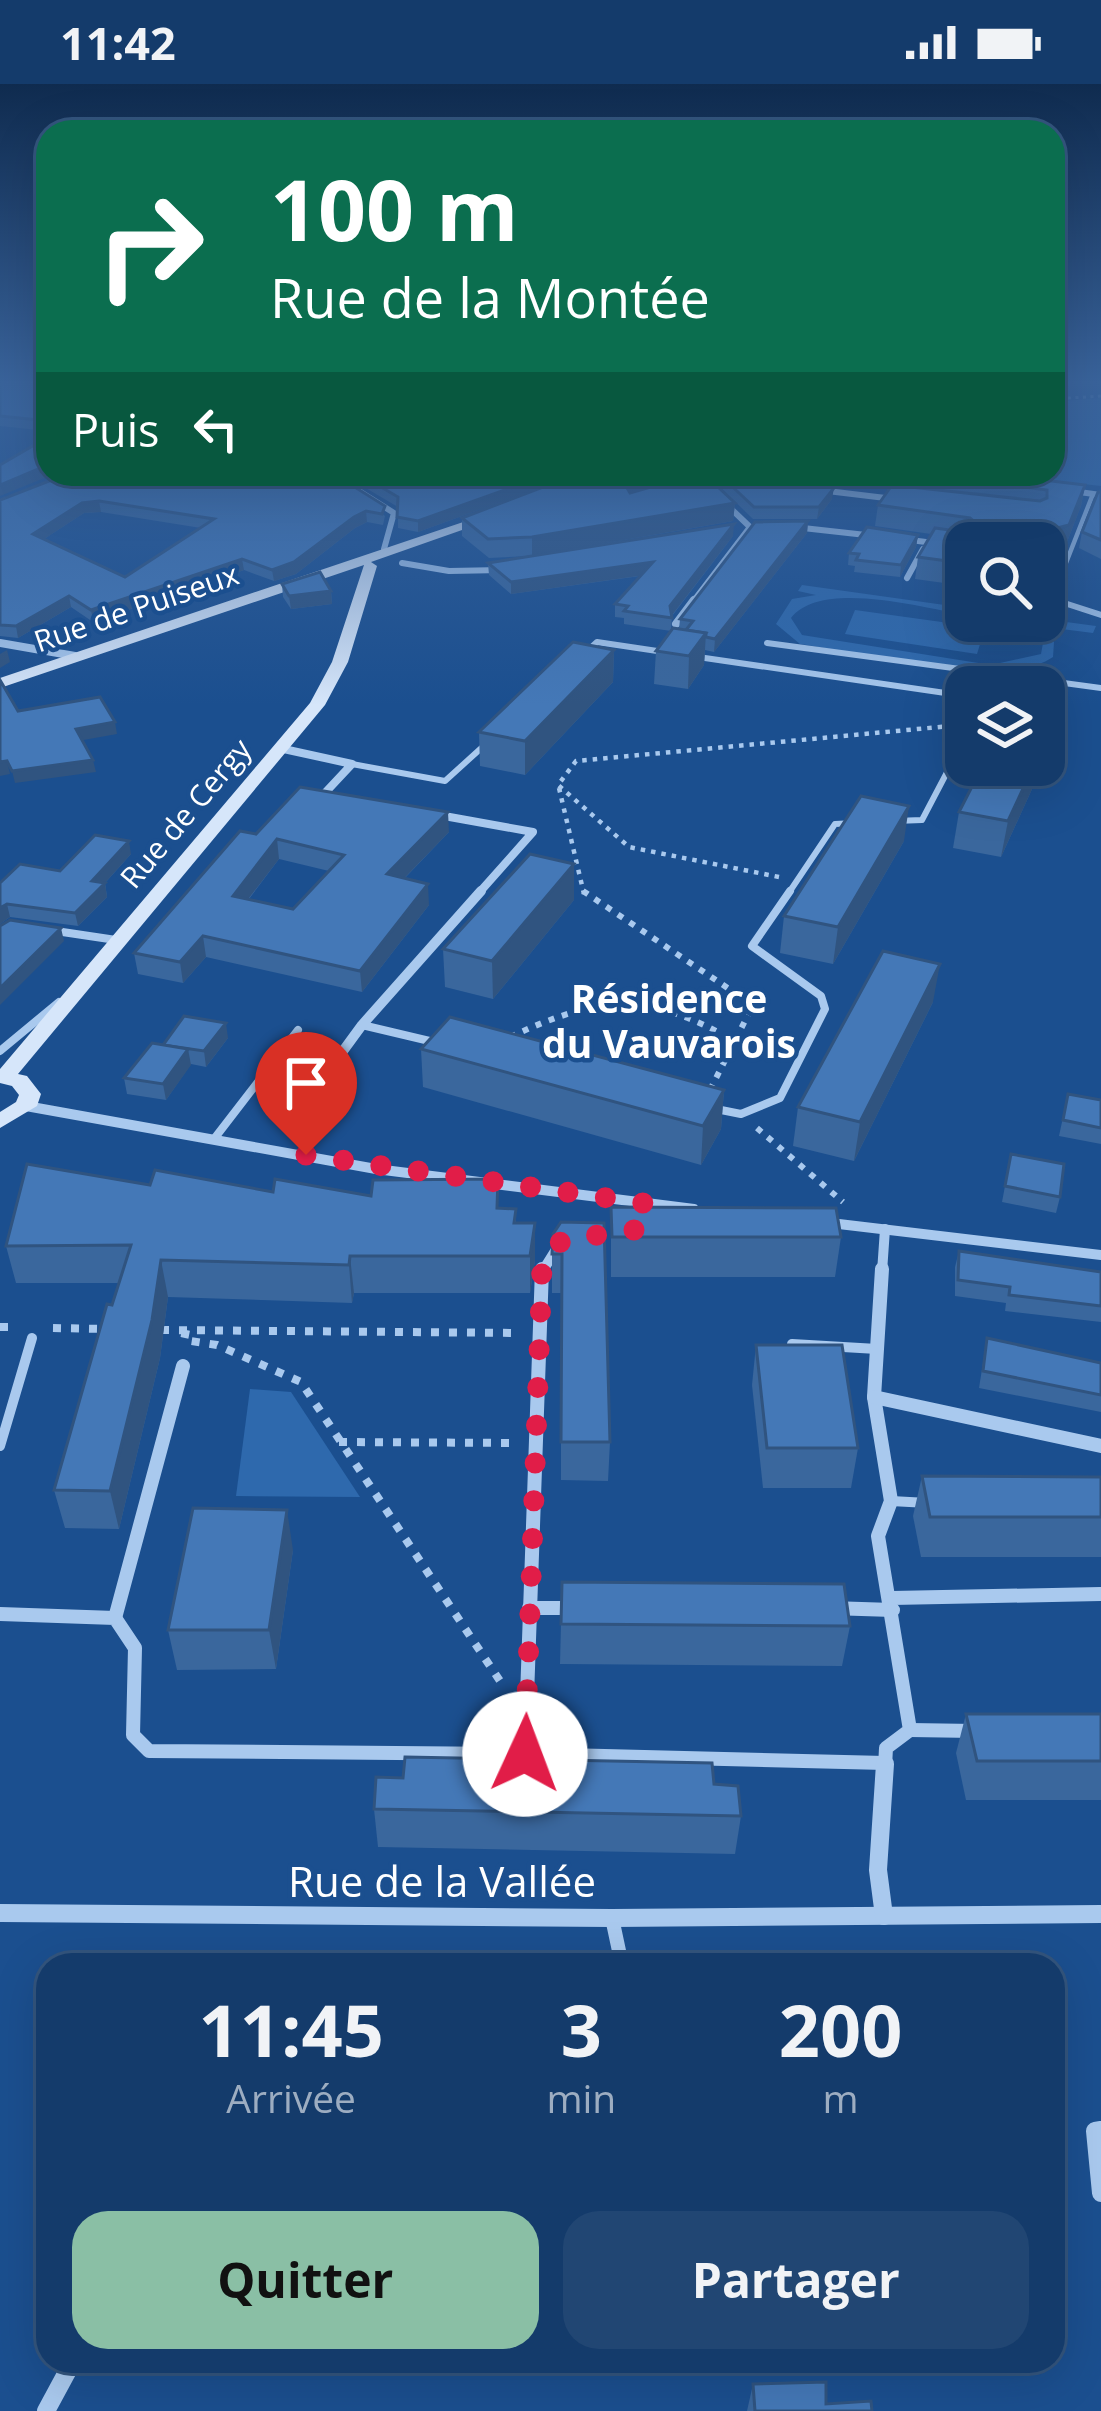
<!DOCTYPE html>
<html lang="fr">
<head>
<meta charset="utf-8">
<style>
	body { margin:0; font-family:"Open Sans",sans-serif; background:#214673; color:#f1f3f6; height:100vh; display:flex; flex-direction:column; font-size:45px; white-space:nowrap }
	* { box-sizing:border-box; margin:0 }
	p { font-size:39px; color:#9dadc1 }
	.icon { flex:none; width:66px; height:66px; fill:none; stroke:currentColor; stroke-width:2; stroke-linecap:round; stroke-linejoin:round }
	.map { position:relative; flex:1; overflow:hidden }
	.details { position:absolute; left:36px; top:1869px; width:1029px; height:420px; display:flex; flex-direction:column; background:#143b6b; border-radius:36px; box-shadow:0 12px 48px #0002,0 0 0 3px #33557e }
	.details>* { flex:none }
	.top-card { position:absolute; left:36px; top:36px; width:1029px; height:366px; border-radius:36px; box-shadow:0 12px 48px #0002,0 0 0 3px #33557e; background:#0b6e4f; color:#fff; overflow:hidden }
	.fabs { position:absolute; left:945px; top:438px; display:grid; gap:24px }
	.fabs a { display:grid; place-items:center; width:120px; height:120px; border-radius:24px; background:#143b6b; box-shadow:0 12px 48px #0002,0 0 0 3px #33557e; font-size:60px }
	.pin { position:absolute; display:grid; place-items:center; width:102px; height:102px; color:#fff; margin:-123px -51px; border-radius:50% 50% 50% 0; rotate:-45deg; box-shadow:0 0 12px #0007 }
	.pin .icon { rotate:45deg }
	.me { position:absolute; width:132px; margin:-66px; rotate:2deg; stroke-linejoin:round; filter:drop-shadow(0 0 9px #0008) }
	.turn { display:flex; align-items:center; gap:42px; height:252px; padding:0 36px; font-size:54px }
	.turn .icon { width:156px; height:156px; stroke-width:2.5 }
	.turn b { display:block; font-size:84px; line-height:102px }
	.then { display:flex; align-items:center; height:114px; padding:0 36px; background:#0003; gap:24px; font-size:45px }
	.eta { display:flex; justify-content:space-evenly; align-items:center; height:204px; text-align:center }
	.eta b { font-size:72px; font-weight:700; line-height:84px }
	.action { display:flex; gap:24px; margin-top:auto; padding:24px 36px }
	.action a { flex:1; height:138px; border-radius:36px; background:#8abfa5; color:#111; font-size:48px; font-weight:700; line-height:138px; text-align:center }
	.action a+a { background:#214673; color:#f1f3f6 }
	.status { display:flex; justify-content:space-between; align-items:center; height:84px; padding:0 60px; background:#143b6b; direction:ltr }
	.status svg { height:33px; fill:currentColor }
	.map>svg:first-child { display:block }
	.green { fill:#2e69ad }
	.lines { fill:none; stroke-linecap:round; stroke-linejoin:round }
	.path-far3 { stroke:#a9c9ee; stroke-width:3; stroke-dasharray:3 4.5; stroke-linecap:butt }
	.path-far2 { stroke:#a9c9ee; stroke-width:4.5; stroke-dasharray:4.5 6; stroke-linecap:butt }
	.path-far1 { stroke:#a9c9ee; stroke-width:6; stroke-dasharray:6 8; stroke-linecap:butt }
	.path { stroke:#a9c9ee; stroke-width:8; stroke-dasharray:8 10; stroke-linecap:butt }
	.lane-far4 { stroke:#a9c9ee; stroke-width:4.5 }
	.lane-far3 { stroke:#a9c9ee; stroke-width:6 }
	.lane-far2 { stroke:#a9c9ee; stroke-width:8 }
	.lane-far1 { stroke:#a9c9ee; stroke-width:10 }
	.lane { stroke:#a9c9ee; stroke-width:14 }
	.street-far4 { stroke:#a9c9ee; stroke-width:6 }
	.street-far3 { stroke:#a9c9ee; stroke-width:8 }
	.street-far2 { stroke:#a9c9ee; stroke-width:10 }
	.street-far1 { stroke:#a9c9ee; stroke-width:14 }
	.street { stroke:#a9c9ee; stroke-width:18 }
	.secondary { fill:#d6e6fa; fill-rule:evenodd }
	.wall { fill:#3a679d; fill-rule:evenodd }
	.shaded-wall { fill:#305480 }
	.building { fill:#4478b7; stroke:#305480; stroke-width:3; fill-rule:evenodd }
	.route { stroke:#e11d48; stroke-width:21; stroke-dasharray:0 37.8 }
	.labels { text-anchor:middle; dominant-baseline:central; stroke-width:9; stroke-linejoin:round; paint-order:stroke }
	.far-street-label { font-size:30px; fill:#fff; stroke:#1b4f8f }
	.neighbourhood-label { font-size:39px; font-weight:bold; fill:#fff; stroke:#1b4f8f }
	.near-street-label { font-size:42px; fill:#fff; stroke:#1b4f8f }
</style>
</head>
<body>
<div class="status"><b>11:42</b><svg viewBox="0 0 49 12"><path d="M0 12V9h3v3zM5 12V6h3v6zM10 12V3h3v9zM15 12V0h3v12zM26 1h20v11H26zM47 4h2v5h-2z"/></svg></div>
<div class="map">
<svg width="1101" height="2327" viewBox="0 0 1101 2327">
	<rect width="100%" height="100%" fill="#1b4f8f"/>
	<g class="green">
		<path d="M1101 314V402L995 390H1053V318Z"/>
		<path d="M802 501 966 524V531C922 524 822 495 791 534L802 551 991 581 1041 570 1043 559 1026 542 1006 537 1044 535 1096 542 1093 549 1038 542 1054 558 1053 573C1002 608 863 569 800 560L776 540 792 515 816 511 798 507Z"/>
		<path d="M855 526 985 544 977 570 845 550Z"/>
		<path d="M250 1305 291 1308 360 1413 236 1412Z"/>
	</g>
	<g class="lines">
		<path class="path-far3" d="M1053 315 1101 312"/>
		<g class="path-far2">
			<path d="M559 704 584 810"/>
			<path d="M779 793 629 763 558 701 576 677 950 642"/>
		</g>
		<g class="path-far1">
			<path d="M583 807 753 921 710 1006"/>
			<path d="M510 953C600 911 649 907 738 959"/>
			<path d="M757 1044 843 1118"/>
		</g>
		<g class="path">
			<path d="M0 1243H16"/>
			<path d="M53 1244 106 1245"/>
			<path d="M161 1246 520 1249"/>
			<path d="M186 1246 184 1256 217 1261 301 1298 504 1603"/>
			<path d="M339 1358 516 1359"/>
		</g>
		<path class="lane-far4" d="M1057 519 1053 512 1093 410"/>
		<g class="lane-far3">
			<path d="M1055 516 1101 531"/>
			<path d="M767 559 1101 604"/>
			<path d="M584 570 597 558 664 568"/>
			<path d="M698 573 966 612"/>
			<path d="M352 680 445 697 488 658"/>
			<path d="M895 737 922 736 966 652"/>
			<path d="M788 810 835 740 855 739"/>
		</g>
		<g class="lane-far2">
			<path d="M49 846 116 856"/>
			<path d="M362 941 438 959"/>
			<path d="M0 967 59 918"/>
			<path d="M711 1024 741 1030 780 1014 825 925 821 912 752 862 790 807"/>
			<path d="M214 1055 298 946"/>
		</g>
		<g class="lane-far1">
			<path d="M792 1260 877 1265"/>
			<path d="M0 1362 32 1254"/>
			<path d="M891 1417 928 1419"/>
		</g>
		<path class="lane" d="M612 1834 622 1881"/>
		<g class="street-far4">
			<path d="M332 390 394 429 384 465"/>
			<path d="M819 406 894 415"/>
			<path d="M1072 407 1101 411"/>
			<path d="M794 443 875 452"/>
			<path d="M902 455 966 463"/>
			<path d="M402 479 449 487 502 486"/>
			<path d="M907 494 923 465"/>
			<path d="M692 519 750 443 724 418"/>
		</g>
		<g class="street-far3">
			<path d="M676 540 694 516"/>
			<path d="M0 559 75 572"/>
			<path d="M279 664 352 680 323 711 330 712"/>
			<path d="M433 730 533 748 478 810"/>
		</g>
		<g class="street-far2">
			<path d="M26 1022 376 1085 694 1125"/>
			<path d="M302 1023 362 941 481 807"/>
			<path d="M822 1138 1101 1171"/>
			<path d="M542 1188 562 1156"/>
			<path d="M882 1188 885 1145"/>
		</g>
		<g class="street-far1">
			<path d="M882 1185 874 1313 891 1417 878 1452 910 1646 886 1664 885 1683"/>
			<path d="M874 1313 1101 1362"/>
			<path d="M892 1514 1101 1510"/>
			<path d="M529 1524H576"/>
			<path d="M830 1524 893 1526"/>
			<path d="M0 1530 115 1534 135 1564 133 1651 149 1667 525 1670 542 1185"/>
			<path d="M115 1534 183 1282"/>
			<path d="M910 1646 975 1647"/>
			<path d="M525 1670 885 1679"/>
		</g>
		<g class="street">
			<path d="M0 1829 612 1834 1101 1830"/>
			<path d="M884 1832 878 1786 885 1680"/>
			<path d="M1101 2046 1095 2047 1101 2109"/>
			<path d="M46 2327 73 2277"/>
		</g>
		<path class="secondary" d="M487 430 499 433 371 478 377 482 348 578 325 621 18 990 27 992 41 1010 37 1022 0 1044V1028L16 1018 19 1011 12 1002 0 999V985L310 619 332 578 364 481 0 604V594Z"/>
	</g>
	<g class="wall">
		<path d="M0 296H48V347L0 342Z"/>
		<path d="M334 390 385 432 383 441 367 438 355 444 296 490 274 497 244 486 93 538 71 523 18 554 0 552V416ZM101 428 201 444 125 493 44 455 84 429Z"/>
		<path d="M342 390H415L490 399 493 397 492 395 454 390H590L592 393 601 390H688L687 392 735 419 733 437 546 470 733 452 672 532 671 547 624 540V534L615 533V520L640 492 511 510 489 491 488 479 530 472 489 474 462 452V434L561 396 418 448 398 444V423Z"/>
		<path d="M713 390H849L843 401Z"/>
		<path d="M901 390H994L1085 401 1081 422 1065 463 1054 465 1051 481 1045 496 1044 459H966L959 501 915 495 918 473 931 450 875 442 878 421 900 402Z"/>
		<path d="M722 393 832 415 817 435H753L721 404Z"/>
		<path d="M1101 408V475L1079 464 1082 448Z"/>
		<path d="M808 437 807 449 714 568 705 566 704 581 688 605 654 600 656 567 679 545 680 535Z"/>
		<path d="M918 451 916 463 900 493 854 488 855 482 848 481 849 469Z"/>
		<path d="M282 500 331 507 332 520 291 525 283 513Z"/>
		<path d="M614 566 613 598 525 691 480 682 479 648Z"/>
		<path d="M1043 681 1001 773 953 764 959 728Z"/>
		<path d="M449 748 404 795 429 821 362 908 206 873 183 899 138 890 134 869 256 750ZM279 775 329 787 293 825 249 815Z"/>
		<path d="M904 757 833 880 780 869 784 832Z"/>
		<path d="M131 770 105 799 107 813 78 842 10 833 0 840 20 780 60 787Z"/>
		<path d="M574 816 493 915 445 903 443 865Z"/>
		<path d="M933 918 854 1077 793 1062 798 1023Z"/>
		<path d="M228 954 206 983 191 980 166 1016 127 1010 124 994 163 961Z"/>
		<path d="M421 965 724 1006 721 1045 701 1081 423 1003Z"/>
		<path d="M1068 1010 1101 1016V1060L1059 1052Z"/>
		<path d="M1011 1070 1060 1113 1056 1129 1002 1118Z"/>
		<path d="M498 1095V1124L516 1125V1139H535V1176L530 1209H354L352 1219 168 1213 160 1274 119 1445 65 1444 54 1406 119 1199H16L6 1162 150 1101 371 1112Z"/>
		<path d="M611 1123 841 1153 835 1193H611Z"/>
		<path d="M604 1139 610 1358 608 1397 561 1396V1209H552V1170Z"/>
		<path d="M959 1167 1101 1188V1238L1005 1227 1006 1219 955 1212V1183Z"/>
		<path d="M987 1254 1101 1279V1328L979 1304Z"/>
		<path d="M756 1261 858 1364 851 1404H763L752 1301Z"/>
		<path d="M922 1392 1101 1393V1473H921L913 1432Z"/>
		<path d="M293 1466 276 1585 177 1586 168 1546Z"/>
		<path d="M562 1498 850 1542 842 1582 560 1580Z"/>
		<path d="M966 1630H1101V1716H966L956 1669Z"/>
		<path d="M403 1694 714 1700 741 1732 735 1770 378 1763 374 1725Z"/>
		<path d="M753 2300 826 2320 872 2327H747Z"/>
	</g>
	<g class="shaded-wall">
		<path d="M48 381V390H54L0 412V401Z"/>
		<path d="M549 390H577L418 448V437Z"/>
		<path d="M645 390H688L687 392 626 420V402L631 395Z"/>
		<path d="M1085 401 1081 422 1065 463 1054 465 1051 481 1045 496 1049 475 1044 468 1041 448Z"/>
		<path d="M834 404 832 415 817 435 819 423Z"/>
		<path d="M99 417 101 428 84 429 35 461 33 450 82 419Z"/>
		<path d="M735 419 733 437 532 472V453Z"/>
		<path d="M366 427 367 438 355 444 296 490 274 497 272 486Z"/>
		<path d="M808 437 807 449 714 568 715 555Z"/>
		<path d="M734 440 733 452 669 535 670 522Z"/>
		<path d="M918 451 916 463 900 493 901 481Z"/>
		<path d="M242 475 244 486 93 538 91 526Z"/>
		<path d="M966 476V495L959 501 962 479Z"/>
		<path d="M653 478 652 490 511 510V498Z"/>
		<path d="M331 507 332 520 291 525 289 512Z"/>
		<path d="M69 512 71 523 18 554 16 542Z"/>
		<path d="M706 549 704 581 688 605 689 572Z"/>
		<path d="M7 566 10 578 0 584V570Z"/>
		<path d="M614 566 613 598 525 691V657Z"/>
		<path d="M1056 634 1049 668 1044 679V660Z"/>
		<path d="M115 638 117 650 78 657 76 645Z"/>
		<path d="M93 676 96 688 15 699 12 687Z"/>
		<path d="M7 677 10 690 0 692V678Z"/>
		<path d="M1034 681H1043L1001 773 1008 737Z"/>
		<path d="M909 722 904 757 833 880 838 843Z"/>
		<path d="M448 728 449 748 388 811 387 790Z"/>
		<path d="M277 755 279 775 235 832 233 812Z"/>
		<path d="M129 757 131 770 104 800 105 799 107 813 78 842 75 829 92 797Z"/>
		<path d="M574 780V816L493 915 492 877Z"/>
		<path d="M428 800 429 821 362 908 360 887Z"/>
		<path d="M7 820 10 833 0 840V824Z"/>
		<path d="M61 844 64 857 0 921V904Z"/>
		<path d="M203 852 206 873 183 899 180 878Z"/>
		<path d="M940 880 933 918 854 1077 860 1038Z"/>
		<path d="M226 939 228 954 206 983 204 967Z"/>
		<path d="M188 965 191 981 166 1016 163 1000Z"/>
		<path d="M724 1006 721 1045 701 1081 703 1042Z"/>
		<path d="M535 1139V1176L530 1209V1172Z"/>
		<path d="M350 1172 354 1209 352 1219 349 1181Z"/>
		<path d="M161 1176 168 1213 160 1274 119 1445 110 1407Z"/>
		<path d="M287 1426 293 1466 276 1585 269 1546Z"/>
	</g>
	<g class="building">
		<path d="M0 296H48V337L0 332Z"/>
		<path d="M48 353V381L0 401V381Z"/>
		<path d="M67 390H334L385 422 382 430 366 427 354 433 294 478 272 486 242 475 91 526 69 512 16 542 0 541V416ZM99 417 214 435 125 493 33 450 82 419Z"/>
		<path d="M359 390H415L490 399 498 394 496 390H549L418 437 397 433 398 413Z"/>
		<path d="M577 390H590L592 393 601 390H645L631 395 626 402 630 409 696 390H704L735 419 532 453 488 455 462 434Z"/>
		<path d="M923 390H994L1085 401 1069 441 1041 448 1043 457 1055 460 1049 475 1044 474V459H966V476L962 479 918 473 935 444 970 449 977 440 970 434 878 421 892 401 1040 417 1047 414V406Z"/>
		<path d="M733 392 834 404 819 423H754L722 393Z"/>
		<path d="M1098 408H1101V456L1082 448Z"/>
		<path d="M808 437 715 555 706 553V549L686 546 693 537 680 535 755 438Z"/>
		<path d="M734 440 670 522 672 534 624 527 628 522 615 520 653 478 511 498 488 479Z"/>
		<path d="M867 443 918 451 901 481 856 476 859 470 849 469Z"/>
		<path d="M320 488 331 507 289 512 282 500Z"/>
		<path d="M673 544 706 549 689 572 656 567Z"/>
		<path d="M573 558 614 566 525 657 479 648Z"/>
		<path d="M0 596 18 627 100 613 115 638 76 645 93 676 12 687 7 677 0 678Z"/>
		<path d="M1044 632 1056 634 1044 660Z"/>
		<path d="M983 681H1034L1008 737 959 728Z"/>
		<path d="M300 703 448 728 387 790 428 800 360 887 203 852 180 878 134 869 240 747 256 750ZM277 755 344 771 293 825 233 812Z"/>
		<path d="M861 712 909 722 838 843 784 832Z"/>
		<path d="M95 751 129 757 92 797 105 799 75 829 7 820 0 824V799L20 780 60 787Z"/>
		<path d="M530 770 574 780 492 877 443 865Z"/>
		<path d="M10 836 61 844 0 904V842Z"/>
		<path d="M883 867 940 880 860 1038 798 1023Z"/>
		<path d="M184 932 226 939 204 967 163 961Z"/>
		<path d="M450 933 724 1006 703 1042 421 965Z"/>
		<path d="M152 959 188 965 163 1000 124 994Z"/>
		<path d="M1068 1010 1101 1016V1044L1063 1036Z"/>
		<path d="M1011 1070 1064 1080 1060 1113 1005 1102Z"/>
		<path d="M27 1080 150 1101 155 1086 273 1108 275 1095 371 1112 373 1096 498 1095 497 1124 516 1125 514 1139H535L530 1172H350L349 1181 161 1176 152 1236 110 1407 54 1406 107 1220 112 1221 131 1161 6 1162Z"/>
		<path d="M611 1123 836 1124 841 1153H612Z"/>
		<path d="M561 1138 604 1139 610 1358H561L562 1170H552L553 1150Z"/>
		<path d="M959 1167 1101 1188V1222L1009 1211 1010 1203 958 1196Z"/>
		<path d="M987 1254 1101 1279V1311L983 1287Z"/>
		<path d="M756 1261H842L858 1364H767Z"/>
		<path d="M922 1392 1101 1393V1433H930Z"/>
		<path d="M193 1424 287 1426 269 1546H168Z"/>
		<path d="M562 1498 844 1500 850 1542 561 1540Z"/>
		<path d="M966 1630H1101V1677H977Z"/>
		<path d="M405 1673 712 1679 714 1700 738 1702 741 1732 374 1725 376 1693 403 1694Z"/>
		<path d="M826 2298V2320L871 2317 872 2327H755L753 2300Z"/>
	</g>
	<linearGradient id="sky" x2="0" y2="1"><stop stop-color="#0f2b4f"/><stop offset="0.48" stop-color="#39639b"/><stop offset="1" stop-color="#39639b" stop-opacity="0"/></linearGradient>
	<rect width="1101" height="621" fill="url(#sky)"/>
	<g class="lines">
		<path class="route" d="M306 1071 650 1120 634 1146 562 1156 542 1183 525 1670"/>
	</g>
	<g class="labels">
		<g class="far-street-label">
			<text transform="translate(136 523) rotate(-19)">Rue de Puiseux</text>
			<text transform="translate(185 729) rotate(-50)">Rue de Cergy</text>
		</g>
		<g class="neighbourhood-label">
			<text x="669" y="913">Résidence<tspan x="669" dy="45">du Vauvarois</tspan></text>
		</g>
		<g class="near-street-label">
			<text x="442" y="1796">Rue de la Vallée</text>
		</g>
	</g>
</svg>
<div class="fabs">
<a><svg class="icon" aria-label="search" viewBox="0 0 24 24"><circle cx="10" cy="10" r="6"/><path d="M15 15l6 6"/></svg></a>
<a><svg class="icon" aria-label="layers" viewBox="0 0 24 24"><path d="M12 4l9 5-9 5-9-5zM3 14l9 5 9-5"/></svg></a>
</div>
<div class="pin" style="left:306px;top:1071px;background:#d93025"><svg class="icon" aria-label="arrive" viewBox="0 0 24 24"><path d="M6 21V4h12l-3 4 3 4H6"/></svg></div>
<svg class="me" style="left:525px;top:1670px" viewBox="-20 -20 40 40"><circle r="19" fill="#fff"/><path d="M0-13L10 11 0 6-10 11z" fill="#e11d48"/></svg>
<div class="top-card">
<div class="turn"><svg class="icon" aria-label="right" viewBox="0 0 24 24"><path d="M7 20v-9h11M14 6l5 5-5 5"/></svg><div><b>100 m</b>Rue de la Montée</div></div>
<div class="then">Puis<svg class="icon" aria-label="left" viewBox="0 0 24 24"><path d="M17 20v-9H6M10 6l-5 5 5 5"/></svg></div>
</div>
<section class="details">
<div class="eta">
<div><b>11:45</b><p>Arrivée</p></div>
<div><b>3</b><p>min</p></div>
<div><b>200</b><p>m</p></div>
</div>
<div class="action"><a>Quitter</a><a>Partager</a></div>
</section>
</div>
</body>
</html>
